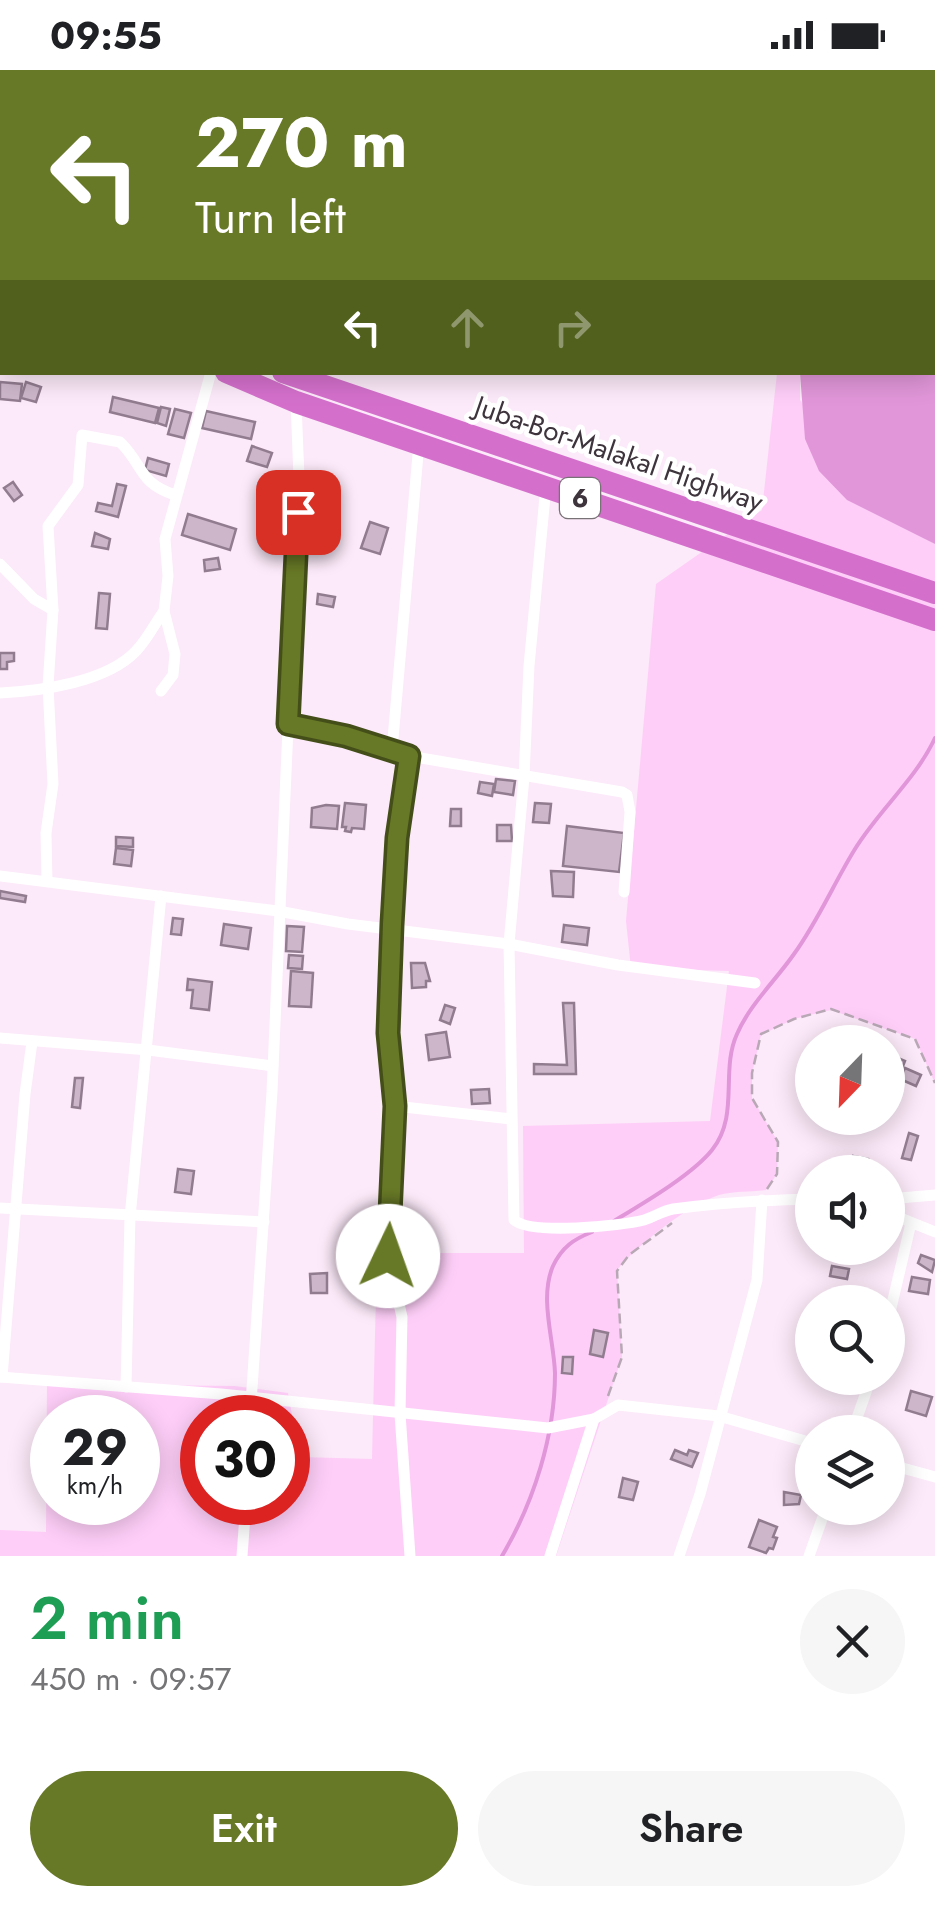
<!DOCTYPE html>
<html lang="en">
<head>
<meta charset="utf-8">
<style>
	body { margin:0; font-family:Jost,sans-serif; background:#f6f6f6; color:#202124; height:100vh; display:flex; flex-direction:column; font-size:38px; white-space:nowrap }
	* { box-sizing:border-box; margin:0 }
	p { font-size:32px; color:#757577 }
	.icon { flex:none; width:55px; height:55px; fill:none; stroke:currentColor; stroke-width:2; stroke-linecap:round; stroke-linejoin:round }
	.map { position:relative; height:1486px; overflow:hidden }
	.side { display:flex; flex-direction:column; background:#fff; flex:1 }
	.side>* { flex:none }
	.guide { position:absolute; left:0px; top:0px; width:935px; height:305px; box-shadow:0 5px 25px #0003; background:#677826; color:#fff; overflow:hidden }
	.needle { width:65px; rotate:203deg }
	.controls { position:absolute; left:795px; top:955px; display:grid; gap:20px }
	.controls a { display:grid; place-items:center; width:110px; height:110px; border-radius:50%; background:#fff; box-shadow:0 5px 25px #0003; font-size:50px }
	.speed { position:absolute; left:30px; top:1325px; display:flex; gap:20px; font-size:50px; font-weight:700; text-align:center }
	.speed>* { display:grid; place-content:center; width:130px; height:130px; border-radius:50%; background:#fff; box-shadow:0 5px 25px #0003; line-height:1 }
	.speed small { font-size:25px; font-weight:400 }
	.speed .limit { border:15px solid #d22; background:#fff; color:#111 }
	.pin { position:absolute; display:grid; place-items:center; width:85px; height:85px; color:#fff; margin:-42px; border-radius:20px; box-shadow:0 5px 15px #0006 }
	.me { position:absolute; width:110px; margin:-55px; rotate:3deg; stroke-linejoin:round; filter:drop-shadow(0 0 8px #0008) }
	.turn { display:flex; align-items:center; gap:35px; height:210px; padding:0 30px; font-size:45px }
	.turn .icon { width:130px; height:130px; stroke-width:2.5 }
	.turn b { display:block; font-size:70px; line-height:85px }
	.lanes { display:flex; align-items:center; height:95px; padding:0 30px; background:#0003; justify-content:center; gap:50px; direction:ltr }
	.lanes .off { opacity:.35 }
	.round { display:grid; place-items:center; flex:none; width:105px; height:105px; border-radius:52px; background:#f6f6f6 }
	.head { display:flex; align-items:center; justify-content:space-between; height:170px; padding:0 30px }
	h1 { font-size:60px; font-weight:600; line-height:75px; color:#1e9e55 }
	.primary-button { display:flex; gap:20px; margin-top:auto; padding:20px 30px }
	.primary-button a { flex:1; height:115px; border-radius:60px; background:#677826; color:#fff; font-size:40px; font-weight:600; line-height:115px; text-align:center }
	.primary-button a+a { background:#f6f6f6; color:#202124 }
	.status { display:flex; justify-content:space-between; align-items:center; height:70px; padding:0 50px; background:#fff; direction:ltr }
	.status svg { height:28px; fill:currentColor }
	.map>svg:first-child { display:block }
	.green { fill:#fecef8; fill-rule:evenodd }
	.water { fill:#e196d9 }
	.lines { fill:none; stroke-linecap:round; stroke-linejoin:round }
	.stream { stroke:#e196d9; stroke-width:4 }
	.building { fill:#cdb6ca; stroke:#917c8f; stroke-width:2.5 }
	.path { stroke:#b8a8b5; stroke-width:2.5; stroke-dasharray:10 5; stroke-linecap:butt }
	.street { stroke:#fff; stroke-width:11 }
	.primary { stroke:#e5a9e0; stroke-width:18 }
	.highway { stroke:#d470cc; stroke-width:22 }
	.route-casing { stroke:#434e19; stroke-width:25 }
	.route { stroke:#677826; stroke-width:18 }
	.labels { text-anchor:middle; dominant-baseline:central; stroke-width:9; stroke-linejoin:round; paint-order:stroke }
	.shield { fill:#fff; stroke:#787176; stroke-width:2.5 }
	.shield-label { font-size:25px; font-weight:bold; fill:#3e343c }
	.street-label { font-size:28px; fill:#3e343c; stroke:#fff }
</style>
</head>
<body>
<div class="status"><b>09:55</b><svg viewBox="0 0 49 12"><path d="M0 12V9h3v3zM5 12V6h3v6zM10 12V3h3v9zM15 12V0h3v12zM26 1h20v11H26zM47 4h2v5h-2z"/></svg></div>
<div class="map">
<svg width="935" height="1486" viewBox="0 0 935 1486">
	<rect width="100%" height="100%" fill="#fce9f9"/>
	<path class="green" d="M777 303H800V330L883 445 935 474V1013L915 969 831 940 794 949 761 965 752 1003V1028L778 1072 777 1104 766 1120C751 1122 733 1121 719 1125 688 1135 637 1175 617 1200L622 1287 556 1486H0V1460L46 1462 47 1314 234 1316 288 1323 300 1387 372 1389 377 1183H524L523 1056 710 1051 729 901 631 898 626 851 656 514 762 440ZM52 1348H138V1432H52ZM202 1348H288V1432H202Z"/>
	<path class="water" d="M933 65H935V474L847 430 819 401 805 369 800 303 932 302Z"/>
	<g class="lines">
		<g class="stream">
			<path d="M614 1151C642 1134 692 1105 712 1080 740 1045 720 1001 737 964 750 934 776 910 794 884 818 851 834 813 855 779 879 740 916 709 935 668"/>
			<path d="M502 1486C534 1432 555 1365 555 1303 554 1270 539 1228 553 1196 562 1177 574 1169 592 1162"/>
		</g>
	</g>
	<g class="building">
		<path d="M0 312 22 314 20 331 0 329Z"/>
		<path d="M26 312 41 317 36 332 21 328Z"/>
		<path d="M113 327 159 338 155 353 110 342Z"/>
		<path d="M161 337 170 339 166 356 157 353Z"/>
		<path d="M175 339 191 343 184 368 168 364Z"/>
		<path d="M206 341 255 352 251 369 202 358Z"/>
		<path d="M252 376 272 383 267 397 247 391Z"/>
		<path d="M148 388 169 394 166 406 145 400Z"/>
		<path d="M13 412 22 425 14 431 4 418Z"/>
		<path d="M117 414 126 416 118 447 96 441 98 433 112 436Z"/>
		<path d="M314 435 330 438 329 449 312 447Z"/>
		<path d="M188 444 236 459 230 480 182 465Z"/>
		<path d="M313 448 328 450 326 463 311 460Z"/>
		<path d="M370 452 388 458 380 484 361 478Z"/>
		<path d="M95 463 110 469 108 479 92 476Z"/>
		<path d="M218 488 220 499 205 501 204 490Z"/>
		<path d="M99 523 110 524 107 559 96 558Z"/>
		<path d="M318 524 335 527 333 537 317 534Z"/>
		<path d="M0 583H14V591L7 592V599H0Z"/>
		<path d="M496 709 515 711 513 725 494 722Z"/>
		<path d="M480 712 494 714 492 726 478 723Z"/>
		<path d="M345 733 366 735 364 759 352 758 351 762 345 761 346 757H342Z"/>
		<path d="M535 733 551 734 549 753 533 752Z"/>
		<path d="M326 735 339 736 337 759 311 757 312 738Z"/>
		<path d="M451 739H461V756H450Z"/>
		<path d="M497 755H511L512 771H497Z"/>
		<path d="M567 756 624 763 619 802 563 796Z"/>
		<path d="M116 767 133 768V777L116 776Z"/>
		<path d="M116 778 133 780 131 796 114 794Z"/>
		<path d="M551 801 574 802 573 827 553 826Z"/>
		<path d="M0 821 26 826 25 832 0 828Z"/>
		<path d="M173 848 183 849 181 865 171 864Z"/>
		<path d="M224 854 251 858 248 879 221 875Z"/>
		<path d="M564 855 589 858 587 875 562 872Z"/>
		<path d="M287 856 304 857 302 882 286 881Z"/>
		<path d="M289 885 303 886 302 899 288 898Z"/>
		<path d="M411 893H425L430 911H426V917L412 918Z"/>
		<path d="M291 901 313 903 311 937 289 936Z"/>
		<path d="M188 909 212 912 209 940 191 938 193 920H187Z"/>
		<path d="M563 933H574L576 1004H534V994L567 995Z"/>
		<path d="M445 935 455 938 450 954 440 950Z"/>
		<path d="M446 962 450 987 429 990 426 965Z"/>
		<path d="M888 984 905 991 898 1009 888 1005Z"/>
		<path d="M905 998 921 1005 916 1016 900 1009Z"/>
		<path d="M75 1008H83L80 1038 72 1037Z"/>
		<path d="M489 1019 490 1033 472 1034 471 1020Z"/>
		<path d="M909 1063 918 1066 911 1090 902 1088Z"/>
		<path d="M853 1086 868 1089 864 1102 849 1101Z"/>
		<path d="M178 1099 194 1101 191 1124 175 1122Z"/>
		<path d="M921 1185 935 1190 932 1202 918 1193Z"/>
		<path d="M832 1196 849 1199 847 1209 830 1206Z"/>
		<path d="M327 1203V1223H311L310 1204Z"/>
		<path d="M912 1207 930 1210 928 1224 909 1221Z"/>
		<path d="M594 1260 608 1263 603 1287 590 1284Z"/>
		<path d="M563 1287H573L572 1304 562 1303Z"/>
		<path d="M911 1321 932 1327 926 1346 906 1340Z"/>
		<path d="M675 1380 687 1385 689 1380 698 1383 692 1397 671 1389Z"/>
		<path d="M623 1408 638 1412 633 1430 619 1427Z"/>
		<path d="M784 1422 801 1425 799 1434 784 1435Z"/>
		<path d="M759 1450 777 1457 773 1467 777 1468 773 1479 769 1478 766 1483 749 1477Z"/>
	</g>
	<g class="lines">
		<g class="path">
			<path d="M767 1119 777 1104 778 1072 752 1028V1003L761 964 794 949 831 939 915 969 935 1013"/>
			<path d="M608 1326 622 1287 617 1201 629 1185 672 1153"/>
		</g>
		<g class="street">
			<path d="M176 0V2"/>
			<path d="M288 0V2"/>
			<path d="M423 0V2"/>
			<path d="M541 0 542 2"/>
			<path d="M61 2V0"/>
			<path d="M546 416 529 596 524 707 509 874 514 1150C531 1165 621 1156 644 1150 654 1147 662 1141 673 1139 719 1133 766 1130 812 1129"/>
			<path d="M0 494 34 529 53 540 48 616 53 714 46 763 47 811"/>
			<path d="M53 540 48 456 78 415 82 365 120 372C144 395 137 412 175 425"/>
			<path d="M161 621 173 605 175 584 164 541 168 506 165 469 211 302"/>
			<path d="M0 623C41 621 107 612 136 581 147 570 155 553 164 541"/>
			<path d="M287 654 346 666 409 686 622 722 627 725 630 742 624 822"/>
			<path d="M392 680 419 373"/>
			<path d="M409 686 397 768 392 854 388 963 395 1036 388 1186 402 1247 400 1344 410 1486"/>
			<path d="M0 806 278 841 348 854 509 874 618 895 755 913"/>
			<path d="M0 968 148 980 273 996"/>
			<path d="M395 1036 511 1049"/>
			<path d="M888 1129 935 1125"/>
			<path d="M0 1138 264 1152"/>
			<path d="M888 1143 935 1162"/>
			<path d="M888 1251 911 1153"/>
			<path d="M0 1307 221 1324 548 1358 594 1349"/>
			<path d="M2 1307 25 1024 32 972"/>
			<path d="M126 1317 130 1147 161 826"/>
			<path d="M250 1348 272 1022 299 407 296 333"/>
			<path d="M852 1362 871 1308"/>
			<path d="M888 1394 935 1407"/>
			<path d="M242 1486 246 1432"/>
			<path d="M550 1486 594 1349 618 1335 719 1346 812 1373"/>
			<path d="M679 1486 700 1424 757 1210 762 1130"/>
			<path d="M809 1486 826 1438"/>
		</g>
		<g class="primary">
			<path d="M932 34H935"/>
			<path d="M0 177 2 176"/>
		</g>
		<g class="highway">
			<path d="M0 189 2 190"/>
			<path d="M0 242H2"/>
			<path d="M226 302 296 332 935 550"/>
			<path d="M283 302 935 523"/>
		</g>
	</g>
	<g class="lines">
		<defs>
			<path id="route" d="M298 442 288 654 346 666 409 686 397 768 392 854 388 963 395 1036 388 1186"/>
		</defs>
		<use href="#route" class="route-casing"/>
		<use href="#route" class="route"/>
	</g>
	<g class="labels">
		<rect class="shield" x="560" y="408" width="40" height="40" rx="8"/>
		<g class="shield-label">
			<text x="580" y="428">6</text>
		</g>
		<g class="street-label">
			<text transform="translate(619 384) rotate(19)">Juba-Bor-Malakal Highway</text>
		</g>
	</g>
</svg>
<div class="controls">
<a><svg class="needle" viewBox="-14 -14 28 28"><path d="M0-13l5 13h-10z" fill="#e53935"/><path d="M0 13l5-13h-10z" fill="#757577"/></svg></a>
<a><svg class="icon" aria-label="sound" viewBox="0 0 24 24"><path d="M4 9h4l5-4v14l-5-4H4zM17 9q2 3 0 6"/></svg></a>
<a><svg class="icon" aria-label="search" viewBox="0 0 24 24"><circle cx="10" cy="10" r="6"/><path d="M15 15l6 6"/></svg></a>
<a><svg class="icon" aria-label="layers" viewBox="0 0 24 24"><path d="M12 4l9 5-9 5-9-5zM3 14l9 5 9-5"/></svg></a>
</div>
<div class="speed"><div>29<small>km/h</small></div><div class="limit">30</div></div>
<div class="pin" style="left:298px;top:442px;background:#d93025"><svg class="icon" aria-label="arrive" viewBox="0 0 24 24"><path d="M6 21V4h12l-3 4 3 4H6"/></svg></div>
<svg class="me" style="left:388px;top:1186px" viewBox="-20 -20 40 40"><circle r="19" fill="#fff"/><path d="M0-13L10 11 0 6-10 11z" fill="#677826"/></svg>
<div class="guide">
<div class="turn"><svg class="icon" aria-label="left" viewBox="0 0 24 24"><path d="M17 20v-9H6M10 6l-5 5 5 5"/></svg><div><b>270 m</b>Turn left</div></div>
<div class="lanes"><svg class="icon" aria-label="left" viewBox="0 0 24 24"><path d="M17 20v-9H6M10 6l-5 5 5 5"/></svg><svg class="icon off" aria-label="ahead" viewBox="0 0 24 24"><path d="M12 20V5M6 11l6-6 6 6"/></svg><svg class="icon off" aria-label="right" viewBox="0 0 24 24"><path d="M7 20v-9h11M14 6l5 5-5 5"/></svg></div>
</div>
</div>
<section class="side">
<div class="head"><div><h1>2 min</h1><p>450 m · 09:57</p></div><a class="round"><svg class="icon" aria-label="close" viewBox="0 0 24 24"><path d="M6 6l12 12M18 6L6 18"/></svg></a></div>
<div class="primary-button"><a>Exit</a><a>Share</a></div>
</section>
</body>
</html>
